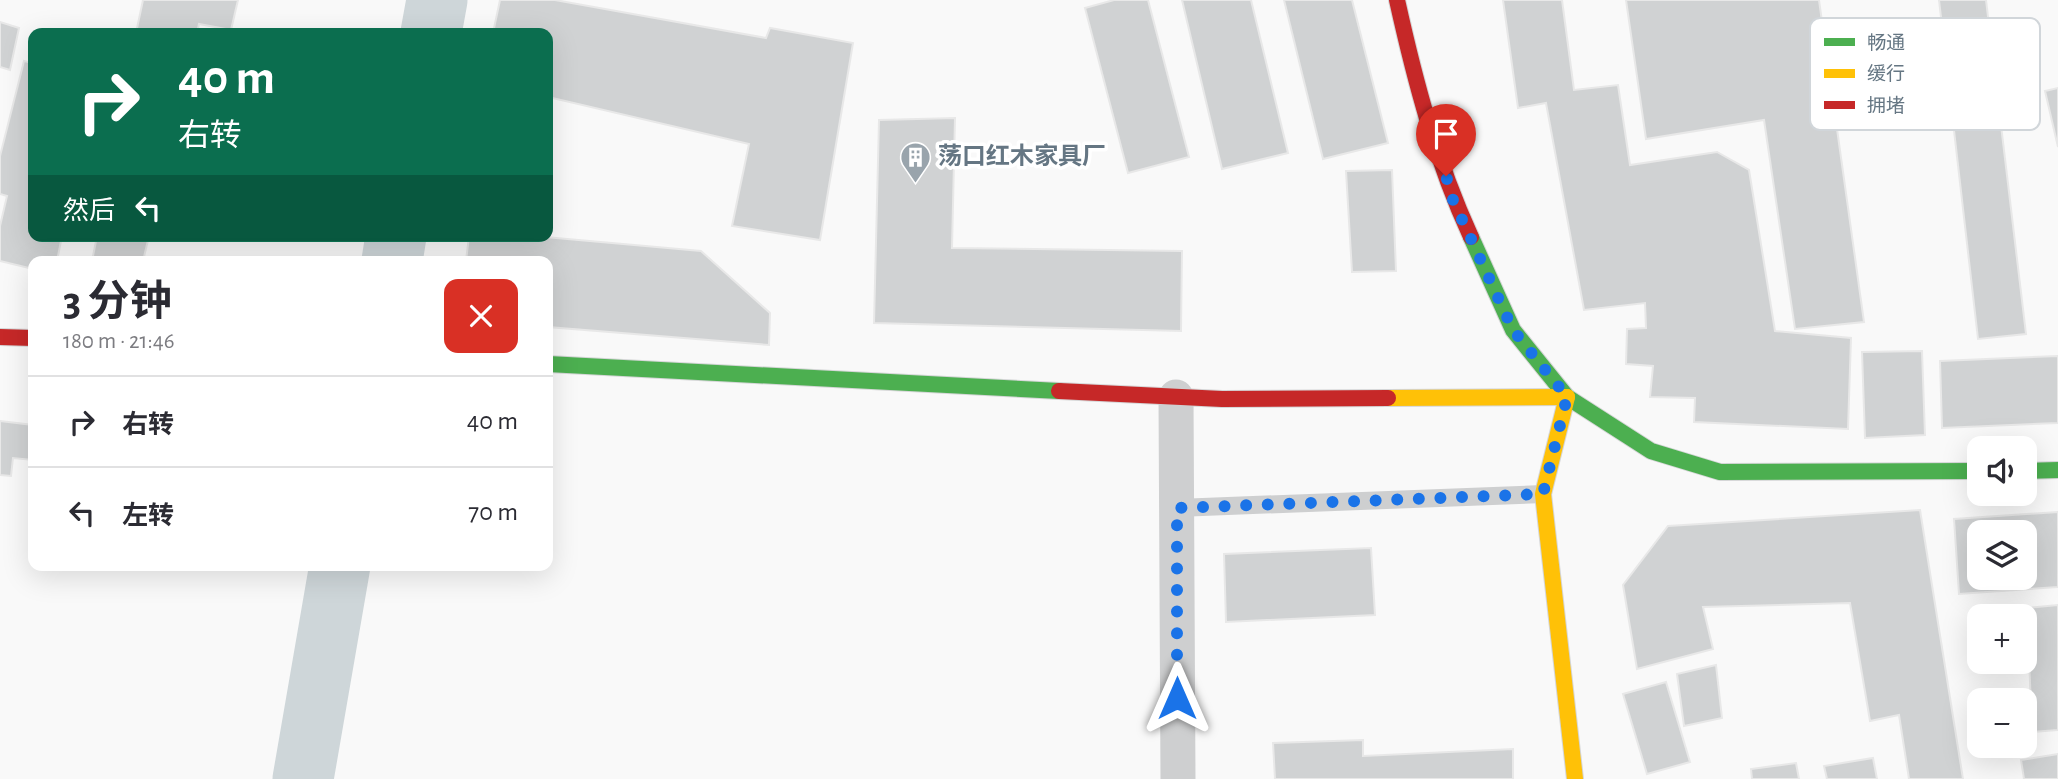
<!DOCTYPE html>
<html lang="zh">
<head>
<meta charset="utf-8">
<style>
	body { margin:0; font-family:"Alegreya Sans","Noto Sans SC",sans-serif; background:#f2f2f3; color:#2b2b33; height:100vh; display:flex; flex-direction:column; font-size:26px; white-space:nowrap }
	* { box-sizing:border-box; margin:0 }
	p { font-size:23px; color:#7c7c81 }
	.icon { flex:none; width:38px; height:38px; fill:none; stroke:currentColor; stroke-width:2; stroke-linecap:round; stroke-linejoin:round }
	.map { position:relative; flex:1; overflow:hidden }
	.drawer { position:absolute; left:28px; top:256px; width:525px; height:315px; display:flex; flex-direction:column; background:#fff; border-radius:14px; box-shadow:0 7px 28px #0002 }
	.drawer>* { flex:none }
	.guide { position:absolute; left:28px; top:28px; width:525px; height:214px; border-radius:14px; box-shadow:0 7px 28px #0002; background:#0b6e4f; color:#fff; overflow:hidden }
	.tools { position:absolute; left:1967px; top:436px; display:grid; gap:14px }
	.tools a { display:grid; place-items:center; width:70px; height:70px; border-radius:14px; background:#fff; box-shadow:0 7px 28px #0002; font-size:35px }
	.pin { position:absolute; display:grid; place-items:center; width:60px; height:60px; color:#fff; margin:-72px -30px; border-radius:50% 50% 50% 0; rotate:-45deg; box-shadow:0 0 7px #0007 }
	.pin .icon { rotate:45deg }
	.me { position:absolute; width:77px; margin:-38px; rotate:0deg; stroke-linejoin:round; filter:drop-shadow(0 0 5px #0008) }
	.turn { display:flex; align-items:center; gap:24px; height:147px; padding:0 35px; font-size:32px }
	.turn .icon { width:91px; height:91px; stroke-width:2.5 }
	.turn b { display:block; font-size:49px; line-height:60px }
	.then { display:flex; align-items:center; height:66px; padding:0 35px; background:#0003; gap:14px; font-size:26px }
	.round { display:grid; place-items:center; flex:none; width:74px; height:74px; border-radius:14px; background:#f2f2f3 }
	.summary { display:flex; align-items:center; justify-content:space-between; height:119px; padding:0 35px }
	h1 { font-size:42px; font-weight:700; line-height:52px }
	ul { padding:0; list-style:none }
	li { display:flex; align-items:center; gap:21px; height:91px; padding:0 35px; border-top:2px solid #e1e1e2 }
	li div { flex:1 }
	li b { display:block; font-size:26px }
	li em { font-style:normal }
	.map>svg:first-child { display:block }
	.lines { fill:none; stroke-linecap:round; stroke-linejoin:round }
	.river { stroke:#ced6d9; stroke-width:61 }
	.building { fill:#d0d2d3; stroke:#e8e8e8; stroke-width:2; fill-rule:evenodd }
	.fast-casing { stroke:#d5d6d7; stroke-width:18 }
	.slow-casing { stroke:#d5d6d7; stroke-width:18 }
	.jam-casing { stroke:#d5d6d7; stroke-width:18 }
	.lane { stroke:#cecfd0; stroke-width:18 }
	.street { stroke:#cecfd0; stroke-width:35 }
	.fast { stroke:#4caf50; stroke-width:16 }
	.slow { stroke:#ffc107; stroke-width:16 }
	.jam { stroke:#c62828; stroke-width:16 }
	.route { stroke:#1a73e8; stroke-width:12; stroke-dasharray:0 21.6 }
	.labels { text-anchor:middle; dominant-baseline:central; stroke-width:7; stroke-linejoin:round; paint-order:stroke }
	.poi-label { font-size:24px; font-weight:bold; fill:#657683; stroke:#fff; text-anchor:start }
	.key { fill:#fff; stroke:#d1d6da; stroke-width:2 }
	.key-label { font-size:19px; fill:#657683 }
</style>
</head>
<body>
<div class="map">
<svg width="2058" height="779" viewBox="0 0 2058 779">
	<rect width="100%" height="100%" fill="#f9f9f9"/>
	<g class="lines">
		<g class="river">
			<path d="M431 33 437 0"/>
			<path d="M392 261 396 236"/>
			<path d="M303 779 340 565"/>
		</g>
	</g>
	<g class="building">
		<path d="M143 0H238L231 30 199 24 197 33H136Z"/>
		<path d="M500 0H555L766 38 770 28 853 43 820 240 732 226 749 144 548 97V33H493Z"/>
		<path d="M1114 0H1148L1189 157 1128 173 1085 8Z"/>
		<path d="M1182 0H1251L1288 153 1222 169Z"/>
		<path d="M1284 0H1352L1388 143 1323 159Z"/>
		<path d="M1503 0H1562L1574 90 1618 85 1630 165 1717 152 1749 170 1775 331 1851 338 1848 429 1694 422 1695 398 1650 397 1653 366 1626 364 1627 329 1646 328 1645 303 1584 310 1546 103 1518 108Z"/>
		<path d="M1626 0H1819L1864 322 1795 329 1764 120 1646 139Z"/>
		<path d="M1939 0H1986L2026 334 1978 339Z"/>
		<path d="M0 22 19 28 10 70 0 67Z"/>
		<path d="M24 61 33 63V236H62L57 261H33V269L0 261V226L7 196 0 194V156Z"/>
		<path d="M2058 88V147L2045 91Z"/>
		<path d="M955 118 952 248 1182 251 1181 331 874 323 879 120Z"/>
		<path d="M1392 170 1396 271 1352 272 1346 171Z"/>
		<path d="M97 236H149L143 261H92Z"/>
		<path d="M469 236H534L701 251 770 313 769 345 548 327V261H466Z"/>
		<path d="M1922 351 1925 435 1865 438 1862 352Z"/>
		<path d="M2058 356V423L1942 428 1940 361Z"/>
		<path d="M0 421 33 425V460L13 458 11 476 0 475Z"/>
		<path d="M1920 510 1963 779H1909L1899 715 1870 721 1850 603 1703 607 1713 649 1637 669 1623 585 1668 526Z"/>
		<path d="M2058 512V587L1959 594 1954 519ZM1979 532H2025V578H1979Z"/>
		<path d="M1371 548 1375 615 1226 622 1224 554Z"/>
		<path d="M2058 605V730L2032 732 2027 608Z"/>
		<path d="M1716 665 1722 718 1684 726 1677 674Z"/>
		<path d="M1666 682 1690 762 1647 774 1623 694Z"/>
		<path d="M1363 740V756L1513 749V779H1275L1273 743Z"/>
		<path d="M2058 754V779H2024L2021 760Z"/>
		<path d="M1873 758 1877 779H1827L1824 766Z"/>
		<path d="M1796 763 1799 779H1752L1751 769Z"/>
	</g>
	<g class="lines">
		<defs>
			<g id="fast">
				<path d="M1471 237 1513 330 1567 397 1651 451 1720 472 1979 471"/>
				<path d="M548 364 1059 391"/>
				<path d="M2025 471 2058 470"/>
			</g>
			<g id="slow">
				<path d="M1567 397 1543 494 1575 779"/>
				<path d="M1388 398 1567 397"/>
			</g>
			<g id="jam">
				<path d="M1397 0C1415 81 1436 161 1471 237"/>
				<path d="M0 337 33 338"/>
				<path d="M1059 391 1222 399 1388 398"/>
			</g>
		</defs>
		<use href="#fast" class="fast-casing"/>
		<use href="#slow" class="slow-casing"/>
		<use href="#jam" class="jam-casing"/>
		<path class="lane" d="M1177 508 1543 494"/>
		<path class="street" d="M1176 397 1178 779"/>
		<use href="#fast" class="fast"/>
		<use href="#slow" class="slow"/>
		<use href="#jam" class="jam"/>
	</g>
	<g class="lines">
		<path class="route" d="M1177 698V508L1543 494 1567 397 1513 330 1453 200 1446 176"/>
	</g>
	<defs>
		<symbol id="building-pin" viewBox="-11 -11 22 30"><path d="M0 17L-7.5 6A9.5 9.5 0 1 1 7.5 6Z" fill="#99a4ac" stroke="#fff"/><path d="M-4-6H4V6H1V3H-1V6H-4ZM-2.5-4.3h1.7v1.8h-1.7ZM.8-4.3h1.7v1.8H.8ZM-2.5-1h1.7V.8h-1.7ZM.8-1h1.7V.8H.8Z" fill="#fff"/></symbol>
	</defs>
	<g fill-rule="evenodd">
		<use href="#building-pin" x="898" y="140" width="35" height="47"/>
	</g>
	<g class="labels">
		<g class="poi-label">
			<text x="938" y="157">荡口红木家具厂</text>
		</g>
	</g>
	<rect x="1810" y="18" width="230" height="112" rx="10" class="key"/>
	<rect x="1824" y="38" width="31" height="8" fill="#4caf50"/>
	<rect x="1824" y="69" width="31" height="9" fill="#ffc107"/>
	<rect x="1824" y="101" width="31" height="8" fill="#c62828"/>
	<g class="key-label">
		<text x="1867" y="49">畅通</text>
		<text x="1867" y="80">缓行</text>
		<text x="1867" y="112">拥堵</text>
	</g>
</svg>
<div class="tools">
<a><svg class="icon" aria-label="sound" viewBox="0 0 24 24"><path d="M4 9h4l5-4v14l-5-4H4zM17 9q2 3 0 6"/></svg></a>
<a><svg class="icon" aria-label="layers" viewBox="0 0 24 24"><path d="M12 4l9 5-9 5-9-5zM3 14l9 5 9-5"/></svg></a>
<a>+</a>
<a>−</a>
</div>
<div class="pin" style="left:1446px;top:176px;background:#d93025"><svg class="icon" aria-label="arrive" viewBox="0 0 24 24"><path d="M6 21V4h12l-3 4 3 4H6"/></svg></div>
<svg class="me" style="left:1177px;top:698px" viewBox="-20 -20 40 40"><path d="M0-17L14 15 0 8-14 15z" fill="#1a73e8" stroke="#fff" stroke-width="4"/></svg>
<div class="guide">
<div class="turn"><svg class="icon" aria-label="right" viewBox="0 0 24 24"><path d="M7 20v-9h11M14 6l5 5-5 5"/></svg><div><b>40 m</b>右转</div></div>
<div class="then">然后<svg class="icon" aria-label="left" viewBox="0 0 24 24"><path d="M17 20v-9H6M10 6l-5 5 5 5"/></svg></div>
</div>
<section class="drawer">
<div class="summary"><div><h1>3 分钟</h1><p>180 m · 21:46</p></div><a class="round" style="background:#d93025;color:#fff"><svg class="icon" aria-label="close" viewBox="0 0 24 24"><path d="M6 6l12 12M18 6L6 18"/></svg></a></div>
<ul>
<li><svg class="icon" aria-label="right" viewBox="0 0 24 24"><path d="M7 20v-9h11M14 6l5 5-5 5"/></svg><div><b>右转</b></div><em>40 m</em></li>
<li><svg class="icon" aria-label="left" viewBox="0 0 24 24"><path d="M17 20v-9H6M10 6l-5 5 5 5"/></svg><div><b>左转</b></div><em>70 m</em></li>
</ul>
</section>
</div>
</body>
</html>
